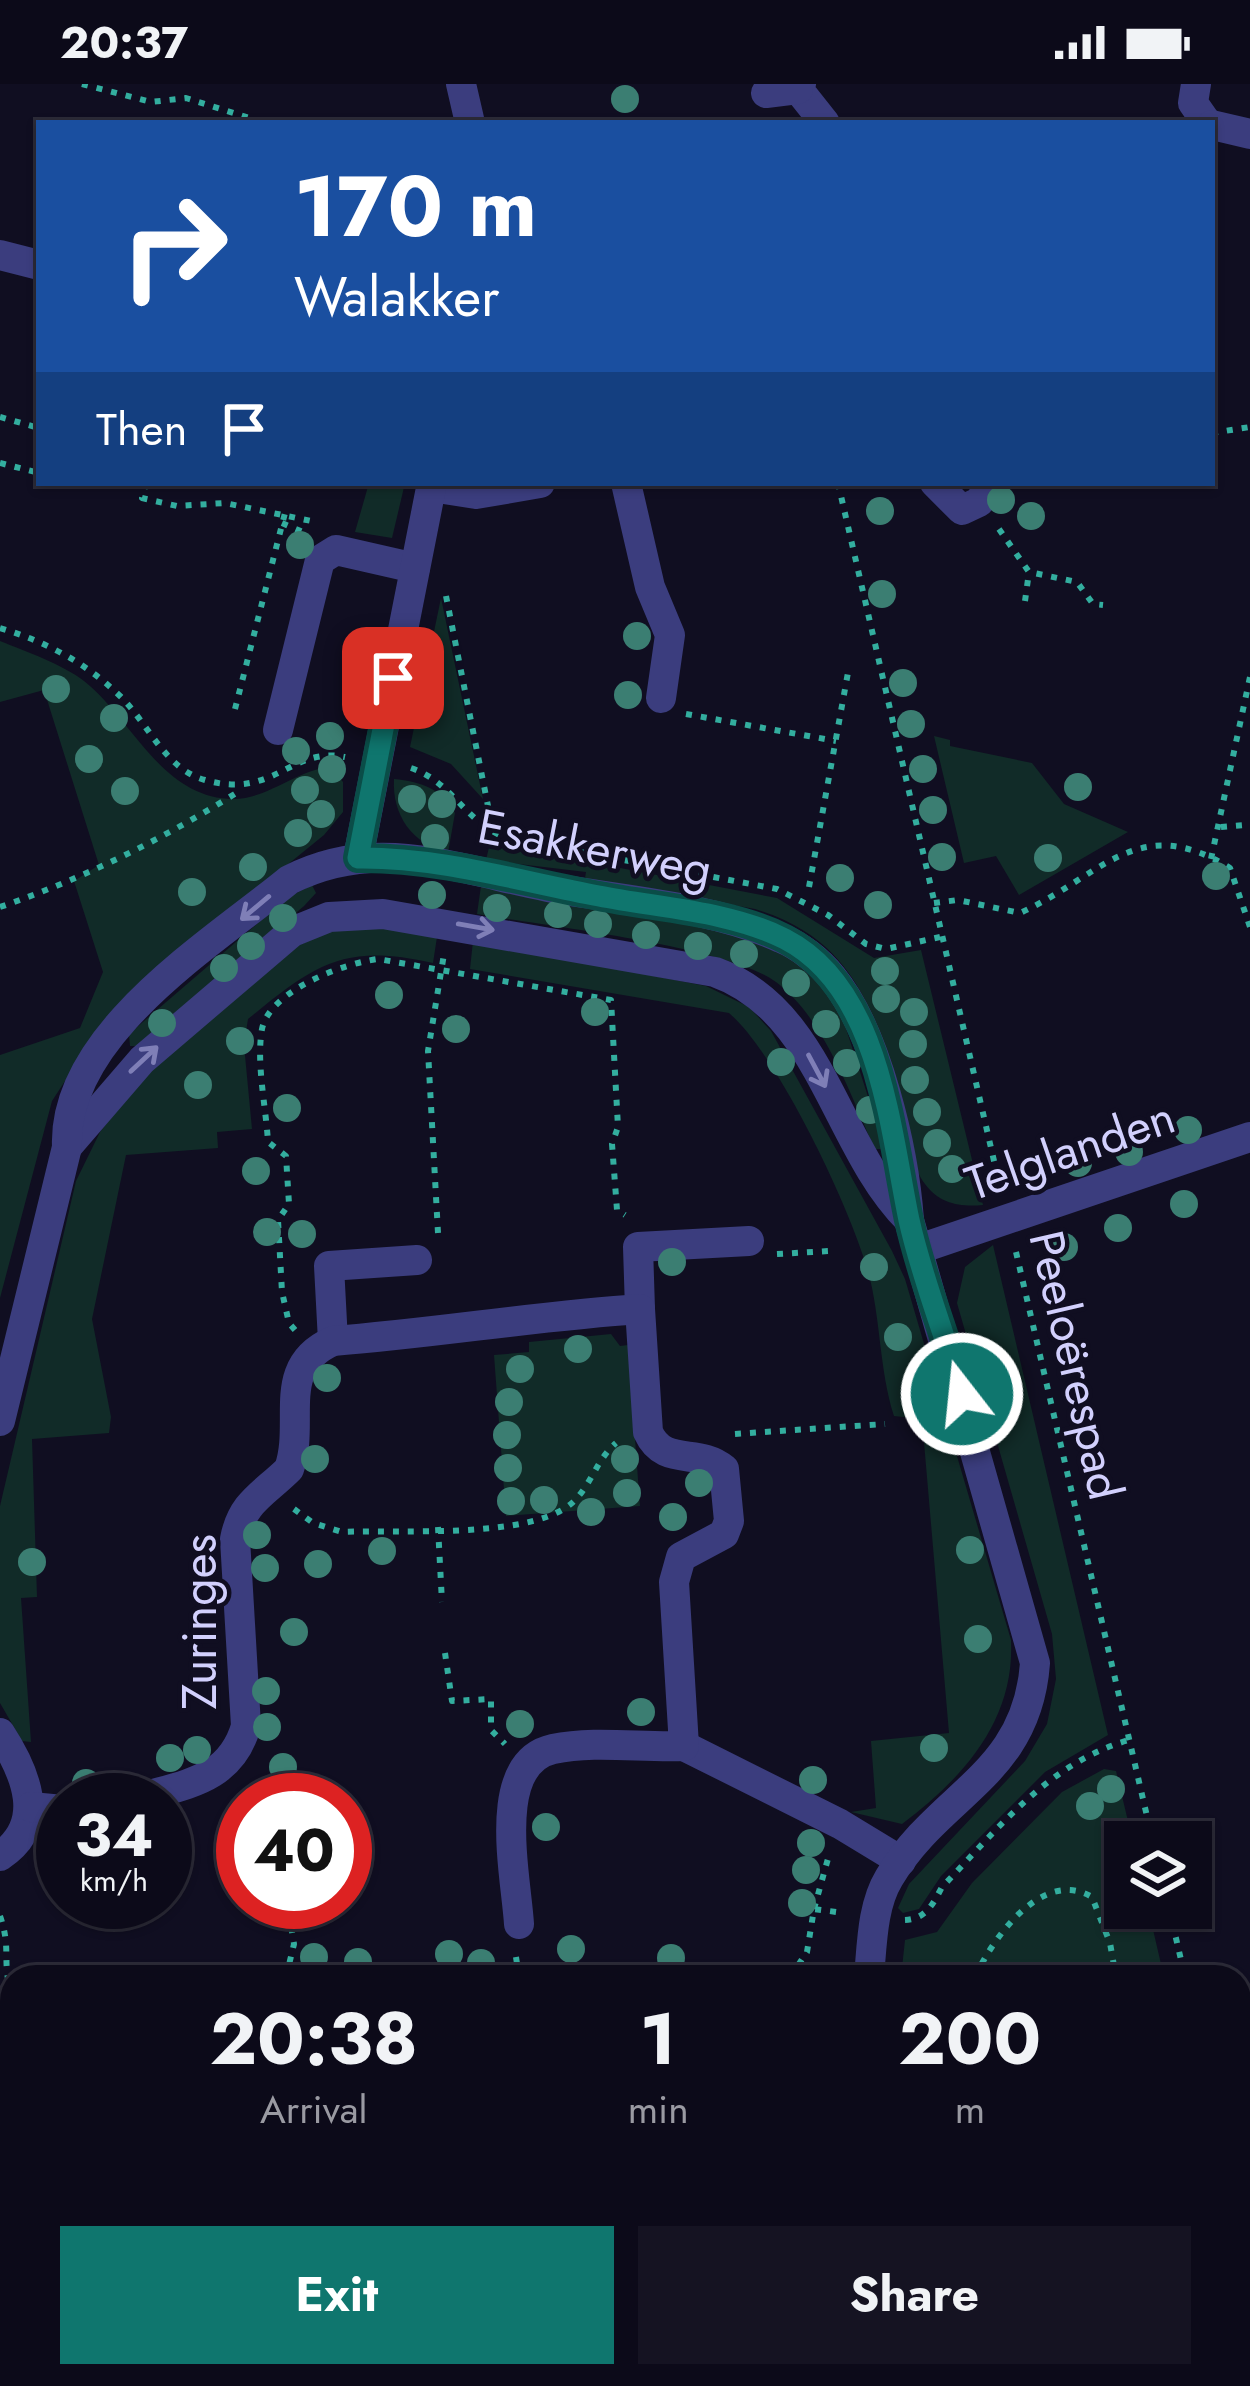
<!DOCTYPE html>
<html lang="en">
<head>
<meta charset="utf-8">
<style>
	body { margin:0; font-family:Jost,sans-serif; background:#151322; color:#f1f3f6; height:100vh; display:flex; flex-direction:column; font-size:45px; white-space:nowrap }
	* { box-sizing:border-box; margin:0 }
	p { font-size:39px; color:#9a9aa2 }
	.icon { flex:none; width:66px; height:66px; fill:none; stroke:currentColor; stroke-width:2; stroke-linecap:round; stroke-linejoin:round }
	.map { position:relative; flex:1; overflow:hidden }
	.drawer { position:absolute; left:0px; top:1881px; width:1251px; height:423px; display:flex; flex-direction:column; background:#0c0a19; border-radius:36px 36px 0 0; box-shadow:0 3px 9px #0004,0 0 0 3px #2c2b38 }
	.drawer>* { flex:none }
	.top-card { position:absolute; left:36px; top:36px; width:1179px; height:366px; border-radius:0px; box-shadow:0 3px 9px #0004,0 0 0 3px #2c2b38; background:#1a4fa0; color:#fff; overflow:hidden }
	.fabs { position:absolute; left:1104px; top:1737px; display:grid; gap:24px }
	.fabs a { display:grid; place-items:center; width:108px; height:108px; border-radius:0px; background:#0c0a19; box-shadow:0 3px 9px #0004,0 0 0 3px #2c2b38; font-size:60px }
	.speed { position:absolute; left:36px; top:1689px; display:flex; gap:24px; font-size:60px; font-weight:700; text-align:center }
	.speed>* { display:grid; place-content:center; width:156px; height:156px; border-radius:50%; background:#0c0a19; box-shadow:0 3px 9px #0004,0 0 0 3px #2c2b38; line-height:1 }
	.speed small { font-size:30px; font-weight:400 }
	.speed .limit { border:18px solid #d22; background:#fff; color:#111 }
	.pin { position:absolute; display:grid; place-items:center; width:102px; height:102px; color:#fff; margin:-51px; border-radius:24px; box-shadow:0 6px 18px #0006 }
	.me { position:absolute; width:132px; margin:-66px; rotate:344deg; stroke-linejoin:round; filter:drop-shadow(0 0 9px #0008) }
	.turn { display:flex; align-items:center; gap:42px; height:252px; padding:0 60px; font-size:54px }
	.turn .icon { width:156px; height:156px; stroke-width:2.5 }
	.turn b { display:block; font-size:84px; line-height:102px }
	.then { display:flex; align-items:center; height:114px; padding:0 60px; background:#0003; gap:24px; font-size:45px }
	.eta { display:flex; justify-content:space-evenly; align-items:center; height:204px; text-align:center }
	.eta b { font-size:72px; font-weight:700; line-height:84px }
	.action { display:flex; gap:24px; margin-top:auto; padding:24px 60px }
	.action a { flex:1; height:138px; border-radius:0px; background:#0f766e; color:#fff; font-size:48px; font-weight:700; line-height:138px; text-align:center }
	.action a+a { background:#151322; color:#f1f3f6 }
	.status { display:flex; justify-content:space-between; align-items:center; height:84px; padding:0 60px; background:#0c0a19; direction:ltr }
	.status svg { height:33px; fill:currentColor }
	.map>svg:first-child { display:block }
	.green { fill:#112b28 }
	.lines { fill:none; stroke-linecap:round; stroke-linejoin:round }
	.path { stroke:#33ae9f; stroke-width:6; stroke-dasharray:6 9; stroke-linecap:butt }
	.pedestrian { stroke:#3b3d7e; stroke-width:30 }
	.minor { stroke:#3b3d7e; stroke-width:30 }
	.tertiary { stroke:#3b3d7e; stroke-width:30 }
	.tree { fill:#3b7e72 }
	.oneway { stroke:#7f7fb7 }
	.route-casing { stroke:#0a4d48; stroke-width:30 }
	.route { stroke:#0f766e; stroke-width:21 }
	.labels { text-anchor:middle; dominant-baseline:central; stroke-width:9; stroke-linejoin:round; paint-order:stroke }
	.street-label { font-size:48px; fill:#d2d0fd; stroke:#100e21 }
</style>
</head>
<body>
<div class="status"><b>20:37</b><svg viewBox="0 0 49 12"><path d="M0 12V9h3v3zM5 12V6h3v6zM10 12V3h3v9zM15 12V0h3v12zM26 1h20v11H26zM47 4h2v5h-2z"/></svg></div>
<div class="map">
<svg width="1250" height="2302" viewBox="0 0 1250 2302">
	<rect width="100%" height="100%" fill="#100e21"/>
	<g class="green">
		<path d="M369 399H405L392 454 355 448Z"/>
		<path d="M441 514 483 715 451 680 410 663Z"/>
		<path d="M0 557C27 568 62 580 84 597 133 636 162 715 234 715 270 714 296 686 330 683L343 698V728L324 751 228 829 93 954 52 1017 0 1214V971L80 944 103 888 74 797 99 781 44 606 0 618Z"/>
		<path d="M934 652 950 656V662L1032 679 1064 720 1128 748 1019 811 996 772 964 779Z"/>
		<path d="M394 695C421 698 441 704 455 729L448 769C412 760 392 731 394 695Z"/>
		<path d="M490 759 777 814 874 874 921 866 983 1121C960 1123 940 1120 925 1100 913 1085 910 1058 905 1039 878 942 864 858 755 825L585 794 586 788 486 776Z"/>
		<path d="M312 801 316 809 304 822 139 962H130L129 950 287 814Z"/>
		<path d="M481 802 753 853 804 880 839 923 885 1065H875C850 1011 825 935 776 898 727 862 545 842 477 830Z"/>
		<path d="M373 840 437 853 433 879C343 859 316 880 248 935L244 961 252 1045 217 1048 218 1064 126 1071 92 1235 111 1333 109 1349 32 1355 37 1513 21 1514 31 1658 22 1657 0 1619V1422L76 1097 100 1048 139 997 299 861 338 844Z"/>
		<path d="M473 857 706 902 749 923 771 947 892 1167 905 1195 1011 1556C1015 1637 963 1694 902 1740L851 1728 876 1724 871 1657 949 1649 922 1335 894 1332C879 1285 881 1235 868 1187 850 1123 778 971 729 929L470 885Z"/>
		<path d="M993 1161 1108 1651 1045 1688 941 1792 919 1825 903 1829 898 1824 909 1800 1025 1677 1047 1640 1056 1595 1052 1550 957 1219 965 1183Z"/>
		<path d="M611 1250 620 1262 628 1261 640 1422 506 1432 494 1271 529 1268V1258Z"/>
		<path d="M1104 1685 1116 1687 1133 1758H1125V1824H1148L1164 1893H901L905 1856 937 1848 972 1799 1062 1708Z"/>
		<path d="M860 2292H1043L1007 2302H862Z"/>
	</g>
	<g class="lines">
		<g class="path">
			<path d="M82 0 151 18 186 14 265 39"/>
			<path d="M0 333 39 344"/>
			<path d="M1212 349 1250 343"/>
			<path d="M0 379 39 389"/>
			<path d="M146 399 142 414 177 422 225 419 316 438"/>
			<path d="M838 399 1000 1103"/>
			<path d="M282 439 305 449"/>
			<path d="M999 445 1029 488 1077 498 1093 520 1103 521"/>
			<path d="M446 512 490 732"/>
			<path d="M1025 517 1029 488"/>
			<path d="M0 544C46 558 85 578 120 612 148 639 165 685 205 696 274 716 291 662 345 673"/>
			<path d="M235 625 285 429"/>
			<path d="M686 630 836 657"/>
			<path d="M411 684C453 698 465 739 507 754L777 805 828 831 866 860 886 865 940 853"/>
			<path d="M1221 743 1245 741"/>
			<path d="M1211 775 1250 593"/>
			<path d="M809 803 849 583"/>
			<path d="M934 819 958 816 1020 829C1102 792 1138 727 1230 784L1250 843"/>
			<path d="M0 823C85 794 165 754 241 706"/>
			<path d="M438 1149 428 967 444 870"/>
			<path d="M1016 1168 1153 1758"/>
			<path d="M777 1170 829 1167"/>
			<path d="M295 1246 289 1239 282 1208 278 1136 289 1120 286 1072 268 1058C266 1023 256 979 262 945 270 906 345 879 378 875L611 916 618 1043 612 1060 617 1126 625 1131"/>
			<path d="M735 1350 885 1340"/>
			<path d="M294 1425 313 1439 342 1448C399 1445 529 1456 572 1419 591 1402 596 1376 616 1359"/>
			<path d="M438 1443 442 1518"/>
			<path d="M445 1569 452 1617 491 1615V1646L505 1660"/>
			<path d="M250 1701 255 1716"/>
			<path d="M1169 1824 1185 1893"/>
			<path d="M814 1825 829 1771"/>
			<path d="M0 1832C12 1866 1 1877 12 1911"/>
			<path d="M1104 1835 1125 1820"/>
			<path d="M905 1836C926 1835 933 1820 942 1803 998 1745 1048 1679 1129 1656"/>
			<path d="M516 1873 519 1893"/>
			<path d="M901 1881 912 1886 914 1893"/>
			<path d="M286 1893 294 1860 287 1818"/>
			<path d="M589 1893H676"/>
			<path d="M790 1893 807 1868 814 1825 844 1829"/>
			<path d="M975 1893C994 1852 1043 1784 1092 1813L1110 1859 1116 1893"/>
			<path d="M1239 1995 1250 1993"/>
			<path d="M1239 2124 1250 2171"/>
			<path d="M1239 2174 1250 2182"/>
			<path d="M1239 2250 1250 2247"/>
			<path d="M0 2281 12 2257"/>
			<path d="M1025 2302 1062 2292"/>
		</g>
		<g class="pedestrian">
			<path d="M801 0 798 5 825 39"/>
			<path d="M766 9 798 5"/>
		</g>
		<g class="minor">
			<path d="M461 0 470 39"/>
			<path d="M1196 0 1193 19 1207 39"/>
			<path d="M1212 41 1250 50"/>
			<path d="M0 171 39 181"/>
			<path d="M626 399 650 503 670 551 661 614"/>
			<path d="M935 399 962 426 979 418 992 399"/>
			<path d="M431 403 476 410 540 399"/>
			<path d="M278 646 320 476 336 466 415 484"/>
			<path d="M358 774 432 399"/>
			<path d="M919 1165 1250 1053"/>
			<path d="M640 1225 638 1163 749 1157"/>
			<path d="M333 1257 329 1182 417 1176"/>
			<path d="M0 1649C26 1689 48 1740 0 1772"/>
			<path d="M684 1662 840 1740 901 1777"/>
			<path d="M133 1716C183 1700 230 1698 246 1642L235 1455C242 1418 264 1410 289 1385 306 1337 274 1283 333 1257 436 1249 536 1232 640 1225L648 1348C664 1384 698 1363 724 1385L729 1437 724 1450 681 1473 674 1498 684 1662C642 1664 595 1656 553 1665 490 1679 516 1791 519 1840"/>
			<path d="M31 1723 63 1726"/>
			<path d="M0 2070 12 2066"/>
			<path d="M225 2292V2302"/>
			<path d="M300 2292V2302"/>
			<path d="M591 2292 601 2302"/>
		</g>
		<g class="tertiary">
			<path d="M67 1063 142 976 292 848 329 833 383 830 715 888C822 926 835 1062 909 1136"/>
			<path d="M0 1337 67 1063C62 951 211 860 289 796 322 779 357 772 395 774 447 777 497 793 548 803 624 817 711 822 781 854 800 862 819 877 832 893 877 948 904 1066 909 1136L1035 1579C1027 1692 939 1709 889 1794 872 1822 872 1861 869 1893"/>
			<path d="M827 2292 828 2302"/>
		</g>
	</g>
	<g class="tree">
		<circle cx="625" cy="15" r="14"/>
		<circle cx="1001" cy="416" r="14"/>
		<circle cx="880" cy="427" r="14"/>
		<circle cx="1031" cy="432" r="14"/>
		<circle cx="300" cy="461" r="14"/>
		<circle cx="882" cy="510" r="14"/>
		<circle cx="637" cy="552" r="14"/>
		<circle cx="903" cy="599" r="14"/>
		<circle cx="56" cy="605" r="14"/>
		<circle cx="628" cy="611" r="14"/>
		<circle cx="114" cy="634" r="14"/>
		<circle cx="911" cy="640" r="14"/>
		<circle cx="330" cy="652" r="14"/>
		<circle cx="296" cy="667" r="14"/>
		<circle cx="89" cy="675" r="14"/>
		<circle cx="332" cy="685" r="14"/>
		<circle cx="923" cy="685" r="14"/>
		<circle cx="1078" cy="703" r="14"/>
		<circle cx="305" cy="706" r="14"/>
		<circle cx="125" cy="707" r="14"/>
		<circle cx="412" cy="715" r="14"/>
		<circle cx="442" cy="720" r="14"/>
		<circle cx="933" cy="726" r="14"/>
		<circle cx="321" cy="730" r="14"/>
		<circle cx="298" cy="749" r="14"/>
		<circle cx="435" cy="754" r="14"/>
		<circle cx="942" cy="773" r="14"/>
		<circle cx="1048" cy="774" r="14"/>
		<circle cx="253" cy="783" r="14"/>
		<circle cx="1216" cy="792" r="14"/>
		<circle cx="840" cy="794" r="14"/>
		<circle cx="192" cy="808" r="14"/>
		<circle cx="432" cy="811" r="14"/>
		<circle cx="878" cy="821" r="14"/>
		<circle cx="497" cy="824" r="14"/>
		<circle cx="558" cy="830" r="14"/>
		<circle cx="283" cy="834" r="14"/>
		<circle cx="598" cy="840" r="14"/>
		<circle cx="646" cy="851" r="14"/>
		<circle cx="251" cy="862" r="14"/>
		<circle cx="698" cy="862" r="14"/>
		<circle cx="744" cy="870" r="14"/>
		<circle cx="224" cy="884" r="14"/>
		<circle cx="885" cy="887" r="14"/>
		<circle cx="796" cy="899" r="14"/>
		<circle cx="389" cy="911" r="14"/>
		<circle cx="886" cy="915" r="14"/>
		<circle cx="595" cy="928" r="14"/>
		<circle cx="914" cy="928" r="14"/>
		<circle cx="162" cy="939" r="14"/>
		<circle cx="826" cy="940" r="14"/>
		<circle cx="456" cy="945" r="14"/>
		<circle cx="240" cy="957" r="14"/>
		<circle cx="913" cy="960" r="14"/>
		<circle cx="781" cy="978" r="14"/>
		<circle cx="847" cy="979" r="14"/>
		<circle cx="915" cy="996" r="14"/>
		<circle cx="198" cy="1001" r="14"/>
		<circle cx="287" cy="1024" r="14"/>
		<circle cx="870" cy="1026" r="14"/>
		<circle cx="927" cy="1028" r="14"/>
		<circle cx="1188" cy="1046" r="14"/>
		<circle cx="937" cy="1059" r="14"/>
		<circle cx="1129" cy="1068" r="14"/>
		<circle cx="1078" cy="1079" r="14"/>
		<circle cx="952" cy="1085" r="14"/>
		<circle cx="256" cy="1087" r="14"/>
		<circle cx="1184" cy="1120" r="14"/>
		<circle cx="1118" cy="1144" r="14"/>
		<circle cx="267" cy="1148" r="14"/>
		<circle cx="302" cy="1150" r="14"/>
		<circle cx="1064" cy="1163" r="14"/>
		<circle cx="672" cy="1178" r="14"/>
		<circle cx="874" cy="1183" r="14"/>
		<circle cx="898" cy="1253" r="14"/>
		<circle cx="578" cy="1265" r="14"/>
		<circle cx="520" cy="1285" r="14"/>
		<circle cx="327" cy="1294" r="14"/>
		<circle cx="509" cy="1318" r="14"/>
		<circle cx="507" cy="1351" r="14"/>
		<circle cx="315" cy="1375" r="14"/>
		<circle cx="625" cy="1375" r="14"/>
		<circle cx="508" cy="1384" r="14"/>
		<circle cx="699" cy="1399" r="14"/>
		<circle cx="627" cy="1409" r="14"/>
		<circle cx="544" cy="1416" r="14"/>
		<circle cx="511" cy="1417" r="14"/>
		<circle cx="591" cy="1428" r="14"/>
		<circle cx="673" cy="1433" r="14"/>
		<circle cx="257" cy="1451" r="14"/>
		<circle cx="970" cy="1466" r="14"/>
		<circle cx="382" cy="1467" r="14"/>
		<circle cx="32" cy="1478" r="14"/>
		<circle cx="318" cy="1480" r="14"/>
		<circle cx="265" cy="1484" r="14"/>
		<circle cx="294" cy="1548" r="14"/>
		<circle cx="978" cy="1555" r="14"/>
		<circle cx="266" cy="1607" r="14"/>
		<circle cx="641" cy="1628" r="14"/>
		<circle cx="520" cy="1640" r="14"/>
		<circle cx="267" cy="1643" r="14"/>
		<circle cx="934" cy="1664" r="14"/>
		<circle cx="197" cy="1666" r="14"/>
		<circle cx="170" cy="1674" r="14"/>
		<circle cx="283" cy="1683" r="14"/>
		<circle cx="813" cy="1696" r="14"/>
		<circle cx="86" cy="1699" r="14"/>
		<circle cx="1111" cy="1705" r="14"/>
		<circle cx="1090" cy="1722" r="14"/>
		<circle cx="546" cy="1743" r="14"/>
		<circle cx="811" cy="1759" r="14"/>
		<circle cx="806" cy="1786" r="14"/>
		<circle cx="802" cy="1819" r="14"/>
		<circle cx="571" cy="1865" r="14"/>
		<circle cx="449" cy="1870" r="14"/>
		<circle cx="314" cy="1873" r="14"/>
		<circle cx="671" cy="1874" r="14"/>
		<circle cx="358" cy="1878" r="14"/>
		<circle cx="481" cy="1879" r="14"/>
	</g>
	<defs><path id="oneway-shaft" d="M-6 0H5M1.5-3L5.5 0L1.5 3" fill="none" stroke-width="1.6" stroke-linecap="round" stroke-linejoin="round" transform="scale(3)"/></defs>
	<g class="oneway">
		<use href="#oneway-shaft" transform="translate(255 824) rotate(140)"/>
		<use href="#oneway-shaft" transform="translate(476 843) rotate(10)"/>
		<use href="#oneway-shaft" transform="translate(144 975) rotate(-43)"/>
		<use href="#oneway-shaft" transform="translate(817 987) rotate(62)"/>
	</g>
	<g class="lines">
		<defs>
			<path id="route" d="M393 594 358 774C439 773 519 797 599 812 659 824 730 827 785 855 880 904 890 1045 909 1136 922 1195 946 1253 962 1310"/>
		</defs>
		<use href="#route" class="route-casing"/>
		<use href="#route" class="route"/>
	</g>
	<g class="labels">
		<g class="street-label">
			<text transform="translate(595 764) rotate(11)">Esakkerweg</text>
			<text transform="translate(1070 1066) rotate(-19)">Telglanden</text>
			<text transform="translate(1076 1281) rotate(77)">Peeloërespad</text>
			<text transform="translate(199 1538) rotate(-90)">Zuringes</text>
		</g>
	</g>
</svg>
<div class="fabs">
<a><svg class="icon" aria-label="layers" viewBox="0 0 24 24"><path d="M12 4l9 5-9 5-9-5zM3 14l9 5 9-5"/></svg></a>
</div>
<div class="speed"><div>34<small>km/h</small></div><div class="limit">40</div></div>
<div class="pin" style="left:393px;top:594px;background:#d93025"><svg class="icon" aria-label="arrive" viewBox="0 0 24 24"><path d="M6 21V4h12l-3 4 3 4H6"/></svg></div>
<svg class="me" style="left:962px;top:1310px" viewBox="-20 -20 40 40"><circle r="17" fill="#0f766e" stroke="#fff" stroke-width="3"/><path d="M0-11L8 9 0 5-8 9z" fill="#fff"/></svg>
<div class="top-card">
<div class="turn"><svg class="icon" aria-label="right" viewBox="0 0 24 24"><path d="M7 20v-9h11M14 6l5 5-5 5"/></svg><div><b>170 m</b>Walakker</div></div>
<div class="then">Then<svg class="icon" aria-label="arrive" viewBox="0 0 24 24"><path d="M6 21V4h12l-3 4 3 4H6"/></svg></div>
</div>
<section class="drawer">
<div class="eta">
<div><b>20:38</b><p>Arrival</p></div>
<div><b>1</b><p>min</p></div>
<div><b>200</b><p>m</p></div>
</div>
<div class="action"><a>Exit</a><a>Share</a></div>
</section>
</div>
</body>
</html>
